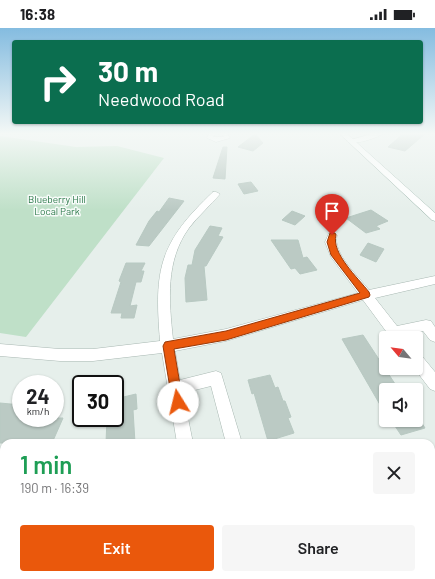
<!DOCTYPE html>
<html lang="en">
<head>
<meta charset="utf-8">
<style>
	body { margin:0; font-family:Barlow,sans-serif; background:#f6f6f6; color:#202124; height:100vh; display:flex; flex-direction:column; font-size:15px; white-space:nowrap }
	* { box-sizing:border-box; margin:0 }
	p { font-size:13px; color:#757577 }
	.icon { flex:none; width:22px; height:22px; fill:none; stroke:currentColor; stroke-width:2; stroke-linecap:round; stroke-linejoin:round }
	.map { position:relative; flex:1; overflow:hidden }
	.details { position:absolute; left:0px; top:411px; width:435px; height:140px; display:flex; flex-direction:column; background:#fff; border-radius:12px 12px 0 0; box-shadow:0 1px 3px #0004 }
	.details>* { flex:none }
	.hud { position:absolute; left:12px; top:12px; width:411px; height:84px; border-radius:4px; box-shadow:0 1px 3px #0004; background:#0b6e4f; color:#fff; overflow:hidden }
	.needle { width:26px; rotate:299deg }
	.controls { position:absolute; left:379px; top:303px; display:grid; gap:8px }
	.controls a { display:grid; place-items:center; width:44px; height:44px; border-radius:4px; background:#fff; box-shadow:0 1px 3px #0004; font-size:20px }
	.speed { position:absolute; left:12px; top:347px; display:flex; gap:8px; font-size:20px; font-weight:700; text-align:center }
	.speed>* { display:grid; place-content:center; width:52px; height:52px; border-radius:50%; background:#fff; box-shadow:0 1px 3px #0004; line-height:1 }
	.speed small { font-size:10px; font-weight:400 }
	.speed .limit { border:2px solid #111; border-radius:6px; background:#fff; color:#111 }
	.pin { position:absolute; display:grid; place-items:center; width:34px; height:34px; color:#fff; margin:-41px -17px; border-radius:50% 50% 50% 0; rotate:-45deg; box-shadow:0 0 4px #0007 }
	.pin .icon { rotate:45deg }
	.me { position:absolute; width:44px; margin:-22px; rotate:351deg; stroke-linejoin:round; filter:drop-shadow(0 0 3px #0008) }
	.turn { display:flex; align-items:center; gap:14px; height:84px; padding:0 20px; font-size:18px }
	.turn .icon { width:52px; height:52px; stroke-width:2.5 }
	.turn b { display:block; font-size:28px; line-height:34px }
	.round { display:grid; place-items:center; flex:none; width:42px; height:42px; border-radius:4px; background:#f6f6f6 }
	.head { display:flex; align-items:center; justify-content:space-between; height:68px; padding:0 20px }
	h1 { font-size:24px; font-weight:600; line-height:30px; color:#1e9e55 }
	.button { display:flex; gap:8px; margin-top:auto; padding:8px 20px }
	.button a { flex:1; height:46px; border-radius:4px; background:#ea580c; color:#fff; font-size:16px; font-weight:600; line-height:46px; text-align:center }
	.button a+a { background:#f6f6f6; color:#202124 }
	.status { display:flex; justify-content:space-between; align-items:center; height:28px; padding:0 20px; background:#fff; direction:ltr }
	.status svg { height:11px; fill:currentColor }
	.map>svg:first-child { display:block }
	.green { fill:#bfe0c8 }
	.building { fill:#bbcac4; stroke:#b8c9c2 }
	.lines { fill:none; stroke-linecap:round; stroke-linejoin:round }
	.street-casing { stroke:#a8b8b2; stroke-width:1 }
	.secondary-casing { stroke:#a4bbb3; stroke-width:1 }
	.street { fill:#fff; fill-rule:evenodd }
	.secondary { fill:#fff; fill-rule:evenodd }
	.route { fill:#ea580c; stroke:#983908 }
	.labels { text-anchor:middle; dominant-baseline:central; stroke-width:3; stroke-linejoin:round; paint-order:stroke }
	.far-park-label { font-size:10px; fill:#2d7a4b; stroke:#f7fbf9 }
</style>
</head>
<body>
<div class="status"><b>16:38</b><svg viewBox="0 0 49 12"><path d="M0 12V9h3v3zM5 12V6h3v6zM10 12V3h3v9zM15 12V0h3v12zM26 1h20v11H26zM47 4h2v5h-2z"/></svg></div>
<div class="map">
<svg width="435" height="551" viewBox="0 0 435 551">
	<rect width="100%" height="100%" fill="#e6efeb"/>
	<g class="green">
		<path d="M0 108 76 119 117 118 164 130 26 309 0 305Z"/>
		<path d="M435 513V551H396L394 547H431V514Z"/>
	</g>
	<g class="building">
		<path d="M404 105H426L405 123 388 119Z"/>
		<path d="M255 106 263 115 253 123 238 119Z"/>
		<path d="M223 119H227L225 151 213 150Z"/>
		<path d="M251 154 258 163 244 166 238 156Z"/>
		<path d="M169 170 184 173 149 218 136 217 149 193 157 183 159 184Z"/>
		<path d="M328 174 337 175 336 188 326 186Z"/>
		<path d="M371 182 388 193 376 198 380 201 366 205 346 190Z"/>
		<path d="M292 183 305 188 295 197 282 192Z"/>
		<path d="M210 198 222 200 218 208 223 209 206 238H204L207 272 186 274 185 250 188 237H192L195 222Z"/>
		<path d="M271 212H298L303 230 307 229 317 242 300 246 295 240 291 241Z"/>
		<path d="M368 215 384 221 376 234 360 227Z"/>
		<path d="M126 235H145L141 243H144L141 254H136L130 278 137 277 134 290H121L122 285H111L121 254 119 253Z"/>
		<path d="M363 307 399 362H386V387L342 311Z"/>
		<path d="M270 347 275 360 278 359 283 373H285L291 389 288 390 294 405 268 413 254 365 252 366 248 352Z"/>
		<path d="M136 366 137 381 133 382 135 415H106L107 390H115V371Z"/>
		<path d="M0 375 21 377V390H63L52 415H0Z"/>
		<path d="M391 392H420L425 400 401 407Z"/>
	</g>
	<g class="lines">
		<defs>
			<g id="street">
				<path d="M217 105 213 109H224L220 105H227L230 110 216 114 207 110 209 105Z"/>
				<path d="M375 105H384C377 110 354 118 347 113Z"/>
				<path d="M213 164H216L220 166C210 178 198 188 189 200 165 233 169 273 173 311L226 301 358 265 331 229 325 214 329 205 332 204 337 207C332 225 358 248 369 262L435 248V256L375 270 397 298 426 292 431 293 435 299V314L430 312 423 303 404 307 406 310H391L363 272 226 313 175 323 180 352 216 343 221 345 242 415H226L211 358 183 365 193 415H177L162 325 93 333H60L0 328V316L60 321H93L160 313C154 241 159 215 213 164Z"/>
				<path d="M416 325 421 327 435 344V363L430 361 414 340H416Z"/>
				<path d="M0 492 4 493V513L0 512Z"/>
				<rect x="13" y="547" width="22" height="4"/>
			</g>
			<path id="secondary" d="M339 105H346L435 185V193L432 192Z"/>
		</defs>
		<use href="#street" class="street-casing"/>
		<use href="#secondary" class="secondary-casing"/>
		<use href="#street" class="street"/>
		<use href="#secondary" class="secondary"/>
	</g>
	<linearGradient id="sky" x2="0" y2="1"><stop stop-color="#84bce0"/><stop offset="0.58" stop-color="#f4f8f6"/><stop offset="1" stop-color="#f4f8f6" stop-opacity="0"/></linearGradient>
	<rect width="435" height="182" fill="url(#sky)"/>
	<path class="route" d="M330 205H335L336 207C331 225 358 250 369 264L370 267 369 269 226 312 174 321 183 374 182 378 178 380 173 378 163 318 165 314 226 303 360 265 331 227 327 214Z"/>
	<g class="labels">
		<g class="far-park-label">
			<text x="57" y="171">Blueberry Hill<tspan x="57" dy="12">Local Park</tspan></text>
		</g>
	</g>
</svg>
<div class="controls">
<a><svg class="needle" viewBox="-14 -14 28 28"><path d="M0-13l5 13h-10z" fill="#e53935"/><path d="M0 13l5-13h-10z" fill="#757577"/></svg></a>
<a><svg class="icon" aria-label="sound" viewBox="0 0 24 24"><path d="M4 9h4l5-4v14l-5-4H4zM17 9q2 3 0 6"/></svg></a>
</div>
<div class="speed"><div>24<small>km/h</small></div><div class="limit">30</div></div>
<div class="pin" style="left:332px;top:207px;background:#d93025"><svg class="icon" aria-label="arrive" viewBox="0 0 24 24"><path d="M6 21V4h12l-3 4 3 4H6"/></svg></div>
<svg class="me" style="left:178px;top:374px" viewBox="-20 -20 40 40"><circle r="19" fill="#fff"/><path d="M0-13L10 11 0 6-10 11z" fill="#ea580c"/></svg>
<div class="hud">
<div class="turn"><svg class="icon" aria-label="right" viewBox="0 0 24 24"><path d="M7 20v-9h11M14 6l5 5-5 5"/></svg><div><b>30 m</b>Needwood Road</div></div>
</div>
<section class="details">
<div class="head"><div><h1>1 min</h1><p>190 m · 16:39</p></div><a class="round"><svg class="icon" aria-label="close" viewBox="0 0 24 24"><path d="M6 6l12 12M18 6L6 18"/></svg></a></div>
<div class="button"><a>Exit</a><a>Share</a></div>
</section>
</div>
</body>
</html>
